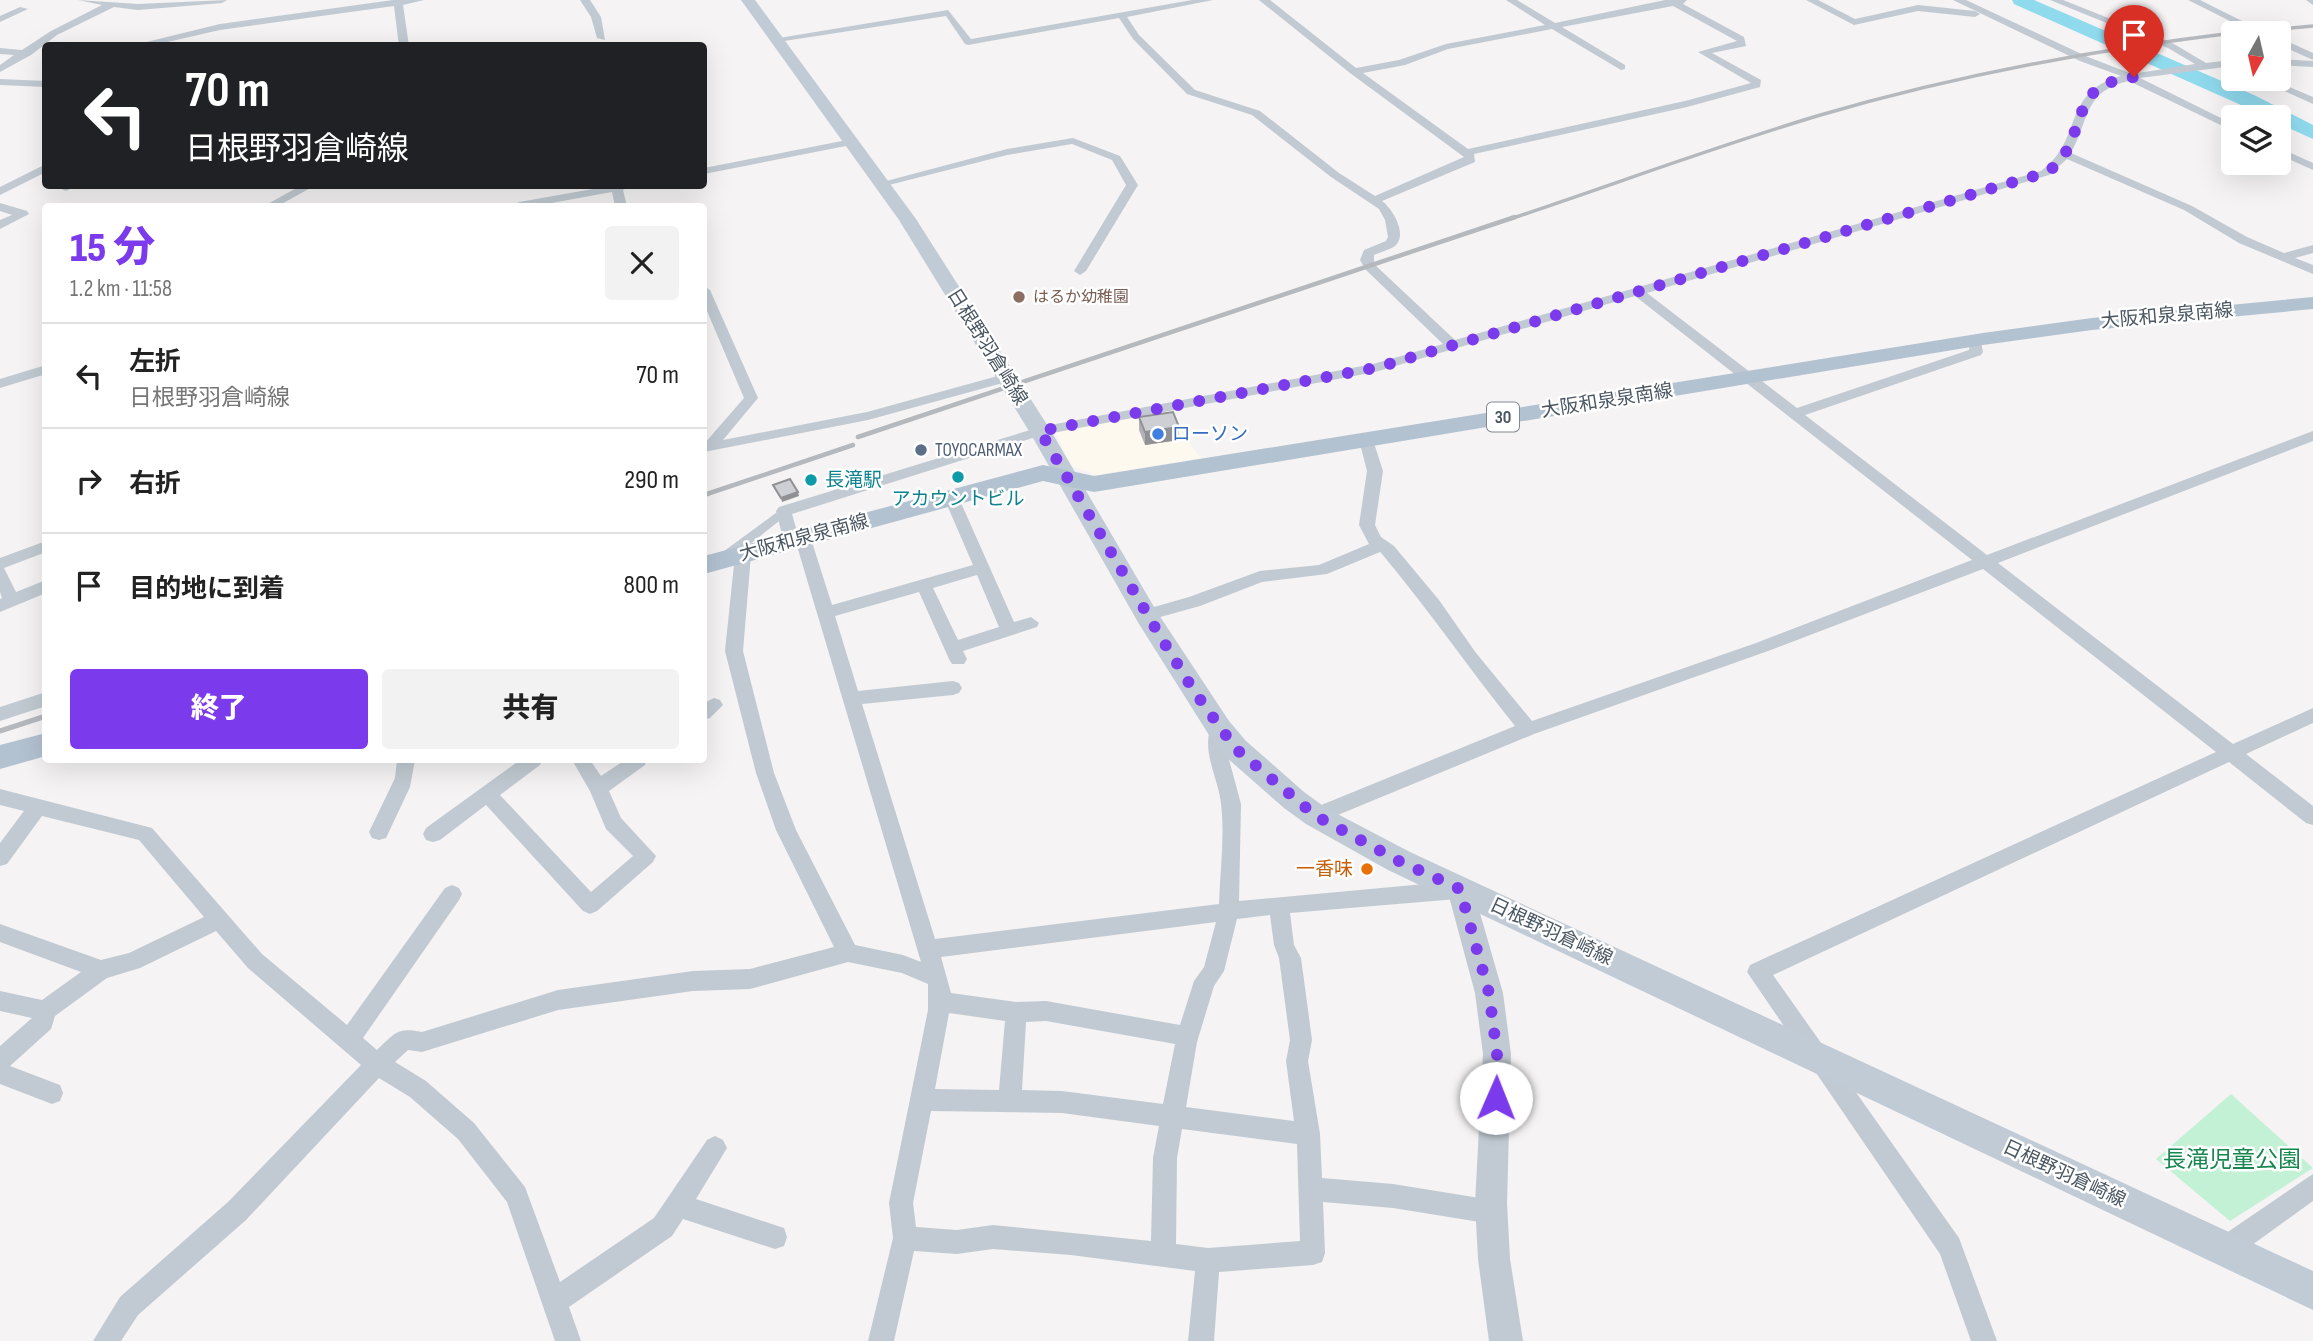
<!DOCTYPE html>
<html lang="ja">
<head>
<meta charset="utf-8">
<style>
	body { margin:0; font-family:"Sofia Sans Condensed","Noto Sans JP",sans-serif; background:#f2f2f2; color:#222; height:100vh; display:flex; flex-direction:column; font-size:26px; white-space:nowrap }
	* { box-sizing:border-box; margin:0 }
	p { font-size:23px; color:#767676 }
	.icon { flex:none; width:38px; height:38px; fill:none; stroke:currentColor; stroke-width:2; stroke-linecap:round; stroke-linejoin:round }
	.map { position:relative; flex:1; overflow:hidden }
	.details { position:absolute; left:42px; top:203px; width:665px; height:560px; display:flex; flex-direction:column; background:#fff; border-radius:7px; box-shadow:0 7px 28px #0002 }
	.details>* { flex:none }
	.banner { position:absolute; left:42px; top:42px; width:665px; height:147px; border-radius:7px; box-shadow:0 7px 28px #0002; background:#202124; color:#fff; overflow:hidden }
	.needle { width:46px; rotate:188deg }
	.buttons { position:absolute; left:2221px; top:21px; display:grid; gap:14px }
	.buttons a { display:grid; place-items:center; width:70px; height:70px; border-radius:7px; background:#fff; box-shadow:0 7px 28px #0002; font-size:35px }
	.pin { position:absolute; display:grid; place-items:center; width:60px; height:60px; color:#fff; margin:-72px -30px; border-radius:50% 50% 50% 0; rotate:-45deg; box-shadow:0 0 7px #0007 }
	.pin .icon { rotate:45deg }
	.me { position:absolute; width:77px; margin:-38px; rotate:1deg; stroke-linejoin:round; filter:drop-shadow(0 0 5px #0008) }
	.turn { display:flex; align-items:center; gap:24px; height:147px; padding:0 28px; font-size:32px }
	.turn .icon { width:91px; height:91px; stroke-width:2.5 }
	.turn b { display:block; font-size:49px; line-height:60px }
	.round { display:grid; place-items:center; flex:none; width:74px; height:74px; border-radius:7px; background:#f2f2f2 }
	.summary { display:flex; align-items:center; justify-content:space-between; height:119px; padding:0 28px }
	h1 { font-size:42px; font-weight:800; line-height:52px; color:#7c3aed }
	.primary-button { display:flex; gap:14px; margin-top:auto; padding:14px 28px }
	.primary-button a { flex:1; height:80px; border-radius:7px; background:#7c3aed; color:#fff; font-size:28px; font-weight:800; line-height:80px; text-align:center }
	.primary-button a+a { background:#f2f2f2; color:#222 }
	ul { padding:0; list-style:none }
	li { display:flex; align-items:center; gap:21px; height:105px; padding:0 28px; border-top:2px solid #e0e0e0 }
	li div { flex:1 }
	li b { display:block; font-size:26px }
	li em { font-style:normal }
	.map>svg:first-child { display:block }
	.commercial { fill:#fdf9ef }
	.green { fill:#c3f1d5 }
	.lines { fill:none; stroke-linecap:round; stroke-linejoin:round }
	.river { fill:#90daee; fill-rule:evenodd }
	.pedestrian { fill:#c1cad2; fill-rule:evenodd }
	.minor { fill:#c1cad2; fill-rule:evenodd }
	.tertiary { fill:#c1cad2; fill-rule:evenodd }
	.secondary { fill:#c1cbd6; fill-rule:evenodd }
	.primary { fill:#b3c2d1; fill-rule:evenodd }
	.rail-far2 { stroke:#b5b8bd; stroke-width:3.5 }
	.rail-far1 { stroke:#b5b8bd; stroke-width:4.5 }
	.rail { stroke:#b5b8bd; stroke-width:5 }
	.wall { fill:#b0b2b7 }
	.shaded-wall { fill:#909195 }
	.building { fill:#cdcfd5; stroke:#909195; stroke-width:2 }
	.route { stroke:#7c3aed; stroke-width:12; stroke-dasharray:0 21.6 }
	.education-dot { fill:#8d6e63; stroke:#fff; stroke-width:2.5 }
	.shop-dot { fill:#3f7fe0; stroke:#fff; stroke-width:2.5 }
	.service-dot { fill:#5c6f8a; stroke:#fff; stroke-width:2.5 }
	.culture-dot { fill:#0f9aa8; stroke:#fff; stroke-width:2.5 }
	.food-dot { fill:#e8710a; stroke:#fff; stroke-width:2.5 }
	.labels { text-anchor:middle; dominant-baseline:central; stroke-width:5; stroke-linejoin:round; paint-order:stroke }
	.far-education-label { font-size:16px; fill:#785e54; stroke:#fff; text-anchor:start }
	.shield { fill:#fff; stroke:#808990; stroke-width:2 }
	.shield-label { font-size:18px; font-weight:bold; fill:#4a5661 }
	.street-label { font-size:19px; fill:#4a5661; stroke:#fff }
	.shop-label { font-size:19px; fill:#366cbe; stroke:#fff; text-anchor:start }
	.service-label { font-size:19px; fill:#4e5e75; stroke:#fff; text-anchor:start }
	.culture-label { font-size:19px; fill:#0d838f; stroke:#fff; text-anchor:start }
	.food-label { font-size:19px; fill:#c56008; stroke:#fff; text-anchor:end }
	.near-park-label { font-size:23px; fill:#17864f; stroke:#fff }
</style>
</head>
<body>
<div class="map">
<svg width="2313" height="1341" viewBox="0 0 2313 1341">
	<rect width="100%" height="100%" fill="#f5f3f3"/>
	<path class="commercial" d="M1160 413 1167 421 1174 423 1201 458 1097 475 1071 466 1055 432Z"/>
	<path class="green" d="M2231 1094 2313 1168 2230 1221 2156 1159Z"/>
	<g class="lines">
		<path class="river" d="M2012 0H2034L2254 95 2313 125V139L2278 123V117H2268L2014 4Z"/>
		<path class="pedestrian" d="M784 507 790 511 788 514 730 560H720L719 557 720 554Z"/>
		<g class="minor">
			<path d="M78 0 138 4 227 0 222 3 138 10 114 7 57 35 31 55 0 72V65L14 55 0 54V48L22 50 51 31 102 5Z"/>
			<path d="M393 0H424L403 5 409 46H399L394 6 220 30 150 46H130L220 24Z"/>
			<path d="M580 0H590L601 17 605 40 597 38 591 17Z"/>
			<path d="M1192 0H1213L1127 17 1139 35 1195 90 1260 111 1339 173 1375 196 1464 157 1350 73 1259 0H1270L1356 68 1399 60 1446 44 1545 25 1506 0H1517L1555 23 1665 0H1687L1683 4 1744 37 1746 46 1712 53 1761 80 1760 87 1687 107 1474 154 1475 162 1382 201C1393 209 1408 235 1395 246 1389 250 1380 252 1374 255V264L1455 340 2041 171C2084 140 2061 92 2121 76L2080 61 1953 0H1966L2088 57 2132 74 2195 64 2168 48 2050 0H2063L2174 44 2206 63 2233 60V66L2140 78 2233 124V131L2129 81C2084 91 2090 118 2071 153L2192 206 2247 237 2284 253 2313 245V253L2295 258 2313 265V274L2239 243 2184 210 2067 159 2049 175 1647 293 1797 408 1969 350 1970 337H1980L1983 352 1981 355 1805 415 1987 555 2313 431V441L1998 563 2233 744 2313 708V723L2246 754 2313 806V825L2306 823 2229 762 1773 975 1959 1238 1997 1341H1971L1940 1254 1747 972 1750 965 2216 752 1983 569 1768 651 1534 734 1316 824 1309 822 1306 816 1309 810 1515 726C1470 670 1429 610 1382 554L1380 552 1327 574 1262 582 1200 606 1146 621 1138 615 1140 611 1189 597 1260 571 1319 565 1369 544 1359 525 1367 471 1359 440 1366 435 1373 440 1383 471 1375 525 1381 537 1394 546 1439 600 1476 653 1532 721 1756 643 1972 560 1635 296 1375 372 1042 435 792 514 798 535H809L811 539 832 605 973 565 944 498 947 494H957L1014 622 1031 617 1039 623 1037 627 963 651 967 659 964 664H952L949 659 919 592 835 616 858 691 953 681 959 683 962 688 959 693 953 695 862 704 935 939 1219 904C1220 871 1225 836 1221 804 1219 779 1199 748 1213 723H1225L1228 728 1227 752 1241 804 1239 901 1457 881 1464 884 1467 890 1464 896 1457 899 1290 913 1294 945 1301 958 1312 1040 1308 1061 1320 1134 1322 1178 1393 1184 1492 1200 1501 1203 1504 1212 1501 1221 1492 1224 1393 1208 1323 1202 1325 1253 1322 1262 1313 1265 1219 1272 1214 1341H1188L1195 1271 1071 1255 993 1249 957 1254 914 1251 894 1341H868L893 1238 889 1203 928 1010V984L902 973 848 962 750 989 693 991 558 1010 422 1052 408 1050 395 1062 426 1081 474 1123 525 1187 560 1282 654 1218 707 1140 715 1136 723 1140 727 1148 696 1199 784 1228 787 1237 784 1246 775 1249 683 1219 672 1236 569 1307 581 1341H555L507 1202 458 1139 410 1097 379 1078 246 1220 138 1315 121 1341H93L120 1297 228 1202 361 1065 248 968 216 931 140 968 107 978 55 1016 51 1029 10 1066 60 1085 63 1093 60 1101 52 1104 0 1084V1046L32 1018 0 1011V991L42 1000 81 972 0 942V924L101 960 129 953 204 917 139 840 42 816 7 864 0 866V843L24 811 0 805V789L152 828 262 954 347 1025 445 888 452 885 459 888 462 894 459 900 363 1038 377 1050C395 1033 397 1027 422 1032L558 990 693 971 750 969 834 947 776 830 756 773 725 651 735 555 743 550 751 555 743 651 774 773 796 830 855 945 903 955 921 962 797 546H786L784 542 776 511 779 507 1040 427 1373 364 1443 344 1365 269 1360 260 1364 250 1386 241 1388 237 1385 220 1379 209 1331 177 1252 115 1187 94 1133 39 1119 18 968 45 965 44 946 16 778 42 773 39 948 10 971 39ZM1673 6 1737 41 1698 52 1751 83 1685 101 1468 149 1363 73 1405 65 1448 49 1552 29 1621 70 1625 69V65L1562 27ZM977 575 999 627 958 640 933 588ZM1270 915 1274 945 1279 958 1290 1040 1286 1061 1294 1121 1186 1107 1197 1042 1214 986 1224 971 1237 919ZM1216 922 1204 967 1194 981 1180 1025 1046 1001 1016 1002 951 993 941 957ZM949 1013 1005 1021 999 1090 935 1089ZM1046 1021 1175 1044 1163 1104 1062 1091 1022 1090 1026 1022ZM931 1111 1062 1113 1159 1126 1153 1158 1151 1241 993 1225 957 1230 916 1227 913 1203ZM1182 1129 1297 1144 1300 1241 1208 1248 1176 1244 1177 1158Z"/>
			<path d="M1806 0H1818L1855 19 1918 5 1975 11 1980 14 1975 17 1918 11 1854 25Z"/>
			<path d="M2188 0H2200L2266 33H2254Z"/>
			<path d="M2306 0H2313V5Z"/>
			<path d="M20 7 28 9 0 22V16Z"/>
			<path d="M2278 37 2313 53V60L2278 44Z"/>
			<path d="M2278 59 2313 61V67L2278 65Z"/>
			<path d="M0 79 46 81V87L0 85Z"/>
			<path d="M2258 79H2271L2313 97V104Z"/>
			<path d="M1073 138 1120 156 1138 185 1086 271 1080 275 1074 271 1126 185 1112 160 1072 144 1007 155 881 187 875 184 1007 149Z"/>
			<path d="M852 139 856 140V144L704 174V168Z"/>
			<path d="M2278 147 2313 163V170L2278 154Z"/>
			<path d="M46 164V172L0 195V187Z"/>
			<path d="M54 186H70L72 188 66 191Z"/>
			<path d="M300 186H314L278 206H264Z"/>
			<path d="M610 186H631L623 190 627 206H615L612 192 535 206H513L519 202Z"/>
			<path d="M0 203 27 211 29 214 0 229V220L12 215 0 211Z"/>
			<path d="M704 286 710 290 758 398 723 440 867 412 1005 374 1012 378 1010 381 868 420 704 452V444L744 398 704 304Z"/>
			<path d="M46 365V374L0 388V379Z"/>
			<path d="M46 541V552L4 568 16 592 46 580V593L0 612V599L2 598 0 592V558Z"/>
			<path d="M46 692V706L0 721V707Z"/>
			<path d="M714 698 720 700 723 705 710 718 704 720V703Z"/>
			<path d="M397 760H415L410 787 386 838 379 840 372 838 369 832 395 778Z"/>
			<path d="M520 760H542L540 765 500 795 591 892 633 856 606 829 590 791 572 760H590L601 776 625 760H647L645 765 609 791 621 818 656 856 653 862 597 911 590 914 583 911 486 805 440 840 433 842 426 840 423 834 426 828Z"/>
			<path d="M2313 1174V1201L2234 1258 2225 1261 2216 1258 2213 1249 2216 1240Z"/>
		</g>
		<path class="tertiary" d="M1460 878 1469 881 1473 889 1503 993 1511 1054 1507 1203 1510 1259 1523 1341H1489L1478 1259 1475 1203 1483 1054 1475 993 1447 889 1451 881Z"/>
		<path class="secondary" d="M741 0H755L916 219 1051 431 1157 612 1229 721 1246 741 1304 792 1326 808 1410 852 2313 1271V1310L1388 870 1306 824 1284 808 1226 757 1209 735 1139 624 1029 431 899 220Z"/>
		<g class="primary">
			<path d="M2313 297V309L2092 330 1983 345 1094 492 1043 481 704 574V556L1043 465 1094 476 1983 333 2092 318Z"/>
			<path d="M46 733V756L0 769V745Z"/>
		</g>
		<g class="rail-far2">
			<path d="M2235 33 2313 26"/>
			<path d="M1510 219C1612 185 1714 147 1817 116 1953 76 2092 50 2233 33"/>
		</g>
		<g class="rail-far1">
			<path d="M858 437 1515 217"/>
			<path d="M704 495 853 445"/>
		</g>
		<path class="rail" d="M0 731 46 716"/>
	</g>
	<path class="wall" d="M1139 417 1179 427V440L1145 445 1139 430Z"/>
	<g class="shaded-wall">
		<path d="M1179 427V440L1145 445V432Z"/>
		<path d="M798 492 799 496 782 502 781 498Z"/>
	</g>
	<g class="building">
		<path d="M1173 412 1179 427 1145 432 1139 417Z"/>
		<path d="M790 479 798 492 781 498 773 485Z"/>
	</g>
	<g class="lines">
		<path class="route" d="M1496 1098 1497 1054 1489 993 1460 889 1399 861 1316 816 1236 749 1194 691 1160 636 1040 431 1375 368 2045 173C2081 154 2072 103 2102 86 2111 81 2124 79 2134 77"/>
	</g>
	<circle class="education-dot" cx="1019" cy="297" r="7"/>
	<circle class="shop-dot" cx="1158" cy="434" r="7"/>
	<circle class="service-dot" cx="921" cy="450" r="7"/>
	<g class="culture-dot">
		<circle cx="958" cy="477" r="7"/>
		<circle cx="811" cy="480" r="7"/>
	</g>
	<circle class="food-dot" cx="1367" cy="869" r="7"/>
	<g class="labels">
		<g class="far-education-label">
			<text x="1033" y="297">はるか幼稚園</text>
		</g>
		<rect class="shield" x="1487" y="402.5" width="32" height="29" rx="5"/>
		<g class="shield-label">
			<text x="1503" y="417">30</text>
		</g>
		<g class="street-label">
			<text transform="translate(2167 316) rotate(-5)">大阪和泉泉南線</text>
			<text transform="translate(987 347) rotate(58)">日根野羽倉崎線</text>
			<text transform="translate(1607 401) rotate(-9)">大阪和泉泉南線</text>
			<text transform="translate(804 538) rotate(-15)">大阪和泉泉南線</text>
			<text transform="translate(1551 932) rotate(25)">日根野羽倉崎線</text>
			<text transform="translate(2064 1174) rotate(25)">日根野羽倉崎線</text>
		</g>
		<g class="shop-label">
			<text x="1172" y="434">ローソン</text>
		</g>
		<g class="service-label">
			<text x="935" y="450">TOYOCARMAX</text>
		</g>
		<g class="culture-label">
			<text x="825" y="480">長滝駅</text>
			<text x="958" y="499" text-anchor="middle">アカウントビル</text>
		</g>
		<g class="food-label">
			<text x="1353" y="869">一香味</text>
		</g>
		<g class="near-park-label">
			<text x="2232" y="1160">長滝児童公園</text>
		</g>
	</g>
</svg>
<div class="buttons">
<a><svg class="needle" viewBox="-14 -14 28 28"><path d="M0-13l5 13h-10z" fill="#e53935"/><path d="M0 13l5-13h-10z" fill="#767676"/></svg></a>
<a><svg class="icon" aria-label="layers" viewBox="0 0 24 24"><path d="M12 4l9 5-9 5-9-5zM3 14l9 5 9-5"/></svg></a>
</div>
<div class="pin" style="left:2134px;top:77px;background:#d93025"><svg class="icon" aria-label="arrive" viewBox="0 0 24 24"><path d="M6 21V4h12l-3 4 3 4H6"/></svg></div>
<svg class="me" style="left:1496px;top:1098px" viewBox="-20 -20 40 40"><circle r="19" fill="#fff"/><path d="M0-13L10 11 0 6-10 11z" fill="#7c3aed"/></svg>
<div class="banner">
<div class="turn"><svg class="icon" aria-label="left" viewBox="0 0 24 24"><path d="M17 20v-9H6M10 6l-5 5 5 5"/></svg><div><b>70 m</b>日根野羽倉崎線</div></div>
</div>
<section class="details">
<div class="summary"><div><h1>15 分</h1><p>1.2 km · 11:58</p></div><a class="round"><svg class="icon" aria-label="close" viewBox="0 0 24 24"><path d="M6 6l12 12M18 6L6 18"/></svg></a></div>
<ul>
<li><svg class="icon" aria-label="left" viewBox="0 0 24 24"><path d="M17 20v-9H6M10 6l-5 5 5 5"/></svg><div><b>左折</b><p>日根野羽倉崎線</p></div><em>70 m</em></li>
<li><svg class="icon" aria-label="right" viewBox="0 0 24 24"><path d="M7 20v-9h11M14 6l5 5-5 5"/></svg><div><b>右折</b></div><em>290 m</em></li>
<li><svg class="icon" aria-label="arrive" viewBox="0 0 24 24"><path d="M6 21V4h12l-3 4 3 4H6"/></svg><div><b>目的地に到着</b></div><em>800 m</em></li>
</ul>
<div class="primary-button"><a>終了</a><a>共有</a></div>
</section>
</div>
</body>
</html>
